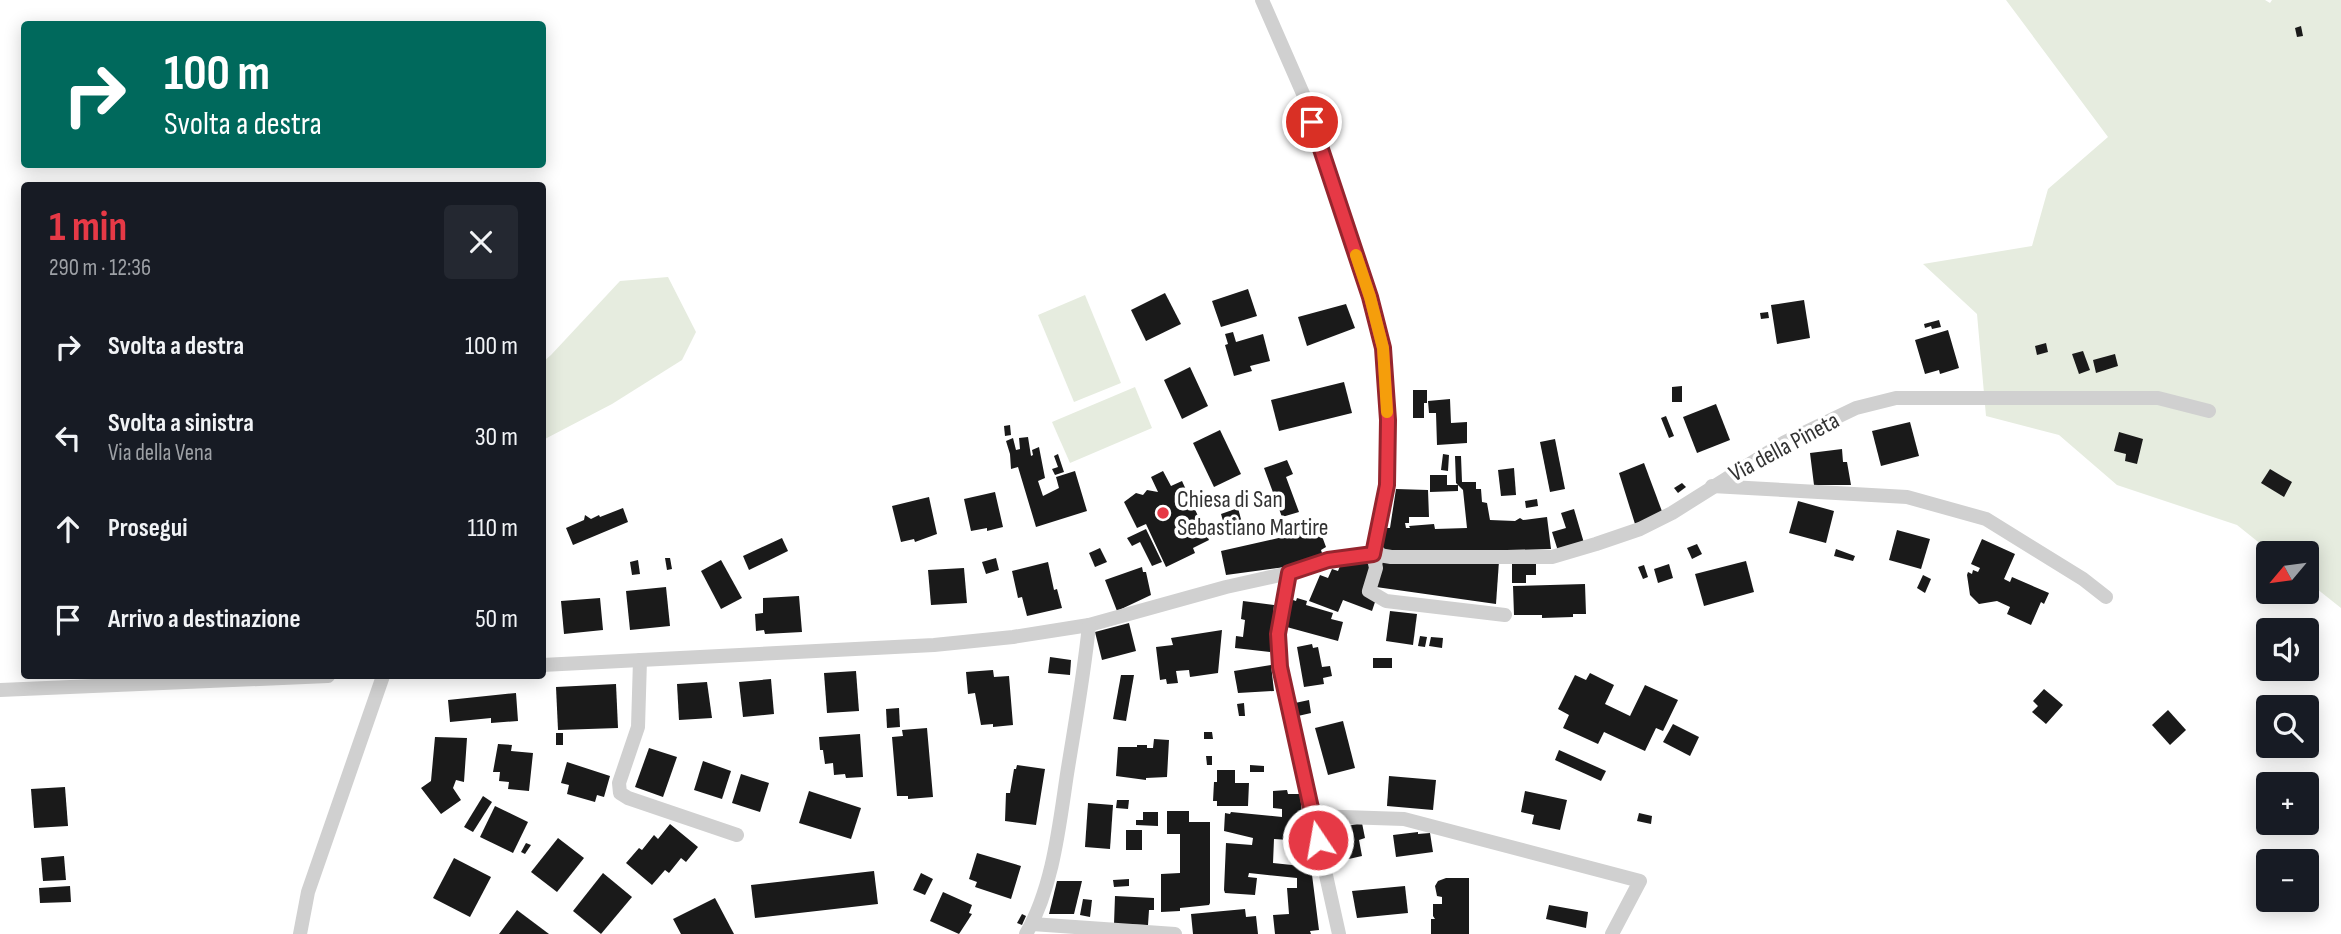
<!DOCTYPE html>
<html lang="it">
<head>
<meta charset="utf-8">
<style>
	body { margin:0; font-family:"Sofia Sans Condensed",sans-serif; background:#242831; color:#f1f3f6; height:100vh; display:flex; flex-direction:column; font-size:26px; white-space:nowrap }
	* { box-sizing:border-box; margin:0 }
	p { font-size:23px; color:#9ea1a6 }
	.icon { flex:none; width:38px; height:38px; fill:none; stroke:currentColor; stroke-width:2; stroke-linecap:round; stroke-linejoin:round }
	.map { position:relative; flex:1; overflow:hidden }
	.side { position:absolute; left:21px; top:182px; width:525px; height:497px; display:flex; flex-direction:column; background:#171b24; border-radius:7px; box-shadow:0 4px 18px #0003 }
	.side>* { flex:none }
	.hud { position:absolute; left:21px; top:21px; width:525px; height:147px; border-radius:7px; box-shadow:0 4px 18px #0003; background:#00695c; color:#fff; overflow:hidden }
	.needle { width:46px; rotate:241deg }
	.buttons { position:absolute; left:2256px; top:541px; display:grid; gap:14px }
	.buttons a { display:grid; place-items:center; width:63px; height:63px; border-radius:7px; background:#171b24; box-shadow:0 4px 18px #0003; font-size:35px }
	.pin { position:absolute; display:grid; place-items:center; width:60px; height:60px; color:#fff; margin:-30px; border:4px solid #fff; border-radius:50%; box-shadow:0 2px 7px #0007 }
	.me { position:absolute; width:77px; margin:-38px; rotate:348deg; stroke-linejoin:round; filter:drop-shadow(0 0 5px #0008) }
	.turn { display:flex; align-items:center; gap:24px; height:147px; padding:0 28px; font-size:32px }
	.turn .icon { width:91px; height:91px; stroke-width:2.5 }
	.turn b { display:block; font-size:49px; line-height:60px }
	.round { display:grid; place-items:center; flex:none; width:74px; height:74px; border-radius:7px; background:#242831 }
	.summary { display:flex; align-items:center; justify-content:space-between; height:119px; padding:0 28px }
	h1 { font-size:42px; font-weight:700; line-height:52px; color:#e63946 }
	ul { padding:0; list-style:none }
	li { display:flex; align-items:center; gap:21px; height:91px; padding:0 28px }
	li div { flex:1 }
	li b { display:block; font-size:26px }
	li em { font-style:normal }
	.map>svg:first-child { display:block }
	.green { fill:#e6ecdf }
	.building { fill:#1a1a1a }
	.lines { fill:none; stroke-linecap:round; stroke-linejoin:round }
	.minor { stroke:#d0d0d0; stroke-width:14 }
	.route-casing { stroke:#96252e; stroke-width:18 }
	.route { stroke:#e63946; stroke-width:12 }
	.slow { stroke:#f59e0b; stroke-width:12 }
	.poi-dot { fill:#e63946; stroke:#fff; stroke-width:2.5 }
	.labels { text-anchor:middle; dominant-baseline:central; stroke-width:7; stroke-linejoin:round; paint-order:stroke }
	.street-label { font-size:24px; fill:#333; stroke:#fff }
	.poi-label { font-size:24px; fill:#333; stroke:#fff; text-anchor:start }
</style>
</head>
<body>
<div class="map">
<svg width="2341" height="934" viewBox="0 0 2341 934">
	<rect width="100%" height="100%" fill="#fff"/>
	<g class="green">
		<path d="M2006 0H2265L2270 3 2272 0H2341V608L2307 581 2306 553H2272L2237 525 2117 485 2059 435 1986 416 1977 314 1923 264 2032 246 2048 189 2108 137Z"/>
		<path d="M668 277 696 332 682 360 612 404 543 440V362L551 355 620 281Z"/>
		<path d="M1085 295 1121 383 1074 402 1038 315Z"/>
		<path d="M1135 387 1152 428 1070 463 1052 422Z"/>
	</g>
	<g class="building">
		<path d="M2301 26 2303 36 2297 37 2295 28Z"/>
		<path d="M1248 289 1257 316 1221 327 1212 301Z"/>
		<path d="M1165 293 1181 324 1146 341 1131 310Z"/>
		<path d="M1804 300 1810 338 1777 344 1771 305Z"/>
		<path d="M1346 304 1355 328 1307 346 1298 317Z"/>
		<path d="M1768 312 1769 318 1761 319 1760 313Z"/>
		<path d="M1939 320 1941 327 1932 329 1931 326 1925 328 1924 324Z"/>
		<path d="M1948 330 1959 368 1940 374 1939 370 1925 374 1915 340Z"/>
		<path d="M1233 332 1236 342 1263 334 1270 361 1250 366 1252 371 1234 376 1225 345 1228 344 1225 334Z"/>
		<path d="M2046 343 2048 352 2037 355 2035 346Z"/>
		<path d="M2083 351 2090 370 2079 374 2072 354Z"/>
		<path d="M2115 354 2118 366 2096 373 2093 360Z"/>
		<path d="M1190 367 1208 406 1182 419 1164 380Z"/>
		<path d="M1344 382 1352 413 1279 431 1271 400Z"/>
		<path d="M1682 386V402H1672V387Z"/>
		<path d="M1413 390H1427V403H1424V418H1413Z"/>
		<path d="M1450 399 1451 423 1467 422V443L1437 445 1436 413H1429L1428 401Z"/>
		<path d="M1716 404 1730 440 1697 453 1683 417Z"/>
		<path d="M1666 416 1674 436 1669 438 1661 418Z"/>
		<path d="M1910 422 1919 456 1881 466 1872 431Z"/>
		<path d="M1010 425 1011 435 1005 436 1004 426Z"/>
		<path d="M1220 430 1241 474 1214 487 1193 443Z"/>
		<path d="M2119 432 2143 439 2137 464 2125 461 2126 454 2114 451Z"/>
		<path d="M1028 437 1031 456 1033 455 1032 450 1039 447 1045 478 1038 481 1043 496 1059 488 1056 477 1075 471 1087 511 1036 527 1018 467 1011 469 1010 454 1006 441 1013 438 1016 450 1020 449 1019 438Z"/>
		<path d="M1555 439 1565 489 1550 492 1540 442Z"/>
		<path d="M1842 449 1843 462H1847L1851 485H1814L1810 453Z"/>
		<path d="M1058 454 1064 472 1055 475 1052 469 1058 467 1054 456Z"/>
		<path d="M1443 454 1449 455 1448 471 1441 470Z"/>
		<path d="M1455 456H1461L1462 482H1476V489H1481L1482 502 1487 503 1490 520 1515 521 1520 518 1523 520 1547 517 1551 549 1388 553 1383 547 1384 528H1390L1396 489 1428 490 1429 517H1409V523H1405L1406 528H1410L1409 526 1434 524 1435 529 1467 528 1463 490 1456 483Z"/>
		<path d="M1287 460 1293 474 1286 477 1299 512 1282 517 1264 468Z"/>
		<path d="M1644 463 1663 514 1635 524 1619 473Z"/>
		<path d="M1514 468 1516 495 1501 496 1498 470Z"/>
		<path d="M2270 469 2292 482 2284 497 2261 483Z"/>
		<path d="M1163 471 1171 486 1182 481 1209 540 1193 548 1195 553 1166 567 1146 524 1137 528 1124 502 1136 493 1143 495 1147 490 1158 492 1151 477Z"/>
		<path d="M1430 475H1447V485H1458V491L1430 492Z"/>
		<path d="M1682 483 1686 487 1678 493 1674 488Z"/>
		<path d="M995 492 1003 527 987 531V528L971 531 964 499Z"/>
		<path d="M929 497 937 534 915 542 914 539 901 542 892 506Z"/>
		<path d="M1537 499 1538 506 1526 508 1525 501Z"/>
		<path d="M1798 501 1834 511 1826 543 1789 533Z"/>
		<path d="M623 508 628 522 573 545 566 528 584 520 585 515 591 519 599 515 600 517Z"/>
		<path d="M1238 508 1242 523 1225 528 1221 514Z"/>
		<path d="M1574 509 1584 543 1558 551 1552 532 1566 528 1561 513Z"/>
		<path d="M1312 523 1314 530 1319 528 1326 547 1321 550 1323 556 1293 566 1226 575 1221 551 1283 537 1281 533Z"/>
		<path d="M1146 529 1162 562 1152 566 1140 542 1132 546 1127 538Z"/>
		<path d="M1897 530 1930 539 1921 569 1889 560Z"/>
		<path d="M782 538 788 551 749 570 743 556Z"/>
		<path d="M1982 539 2015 554 2004 579 2010 582 2012 577 2049 593 2044 604 2041 602 2031 625 2007 614 2010 607 1997 601 1979 604 1970 595 1967 575 1968 572 1972 574 1973 570 1978 572 1980 568 1971 564Z"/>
		<path d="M1697 544 1702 554 1692 559 1687 548Z"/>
		<path d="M1100 548 1107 562 1095 567 1089 553Z"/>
		<path d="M1836 549 1855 556 1853 561 1834 556Z"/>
		<path d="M665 558H670L672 569 667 570Z"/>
		<path d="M996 558 999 570 986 574 982 562Z"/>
		<path d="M1356 559 1373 566 1362 593 1376 599 1372 611 1343 600 1338 612 1309 601 1320 575 1328 578 1332 569 1338 571 1342 561 1353 565Z"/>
		<path d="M638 560 640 574 632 575 630 562Z"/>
		<path d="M721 560 742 598 721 609 701 571Z"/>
		<path d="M1383 561H1499L1496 604 1376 587Z"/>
		<path d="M1746 561 1754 592 1704 606 1695 574Z"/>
		<path d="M1048 562 1054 590 1057 589 1062 608 1027 616 1022 597 1018 598 1012 571Z"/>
		<path d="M1512 562H1536V575H1526V583H1512Z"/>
		<path d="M1669 564 1673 578 1658 583 1654 569Z"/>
		<path d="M1644 565 1648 577 1643 579 1638 567Z"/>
		<path d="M1142 567 1143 572H1146L1151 595 1117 611 1105 580Z"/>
		<path d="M964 568 967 603 931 605 928 570Z"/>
		<path d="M1923 575 1931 579 1925 593 1917 588Z"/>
		<path d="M1585 584 1586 614H1573V617L1542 618V615H1514L1513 586Z"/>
		<path d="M666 587 670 626 630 630 626 591Z"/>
		<path d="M799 596 802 632 765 634 764 630 756 631 755 614 763 613V598Z"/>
		<path d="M600 598 603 630 564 634 561 601Z"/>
		<path d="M1297 598 1307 601 1306 605 1333 613 1331 619 1343 622 1338 641 1283 626 1290 599 1296 601Z"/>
		<path d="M1243 601 1274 605 1270 652 1235 648 1236 636 1243 637 1245 620 1241 619Z"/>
		<path d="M1390 611 1417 614 1413 645 1386 641Z"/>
		<path d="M1129 623 1136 651 1102 660 1095 632Z"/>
		<path d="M1222 630 1218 673 1190 677 1189 670 1176 671 1178 683 1167 684 1166 679 1160 680 1156 647 1173 645 1171 638Z"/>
		<path d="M1420 636 1427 637 1425 647 1418 646Z"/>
		<path d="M1431 637 1443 638 1442 648 1429 646Z"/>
		<path d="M1312 644 1313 648 1318 647 1322 667 1330 666 1332 676 1323 678 1324 684 1304 687 1297 647Z"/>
		<path d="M1050 657 1071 660 1070 675 1048 673Z"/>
		<rect x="1373" y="658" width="19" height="10"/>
		<path d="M1271 665 1274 691 1238 693 1234 671Z"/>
		<path d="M993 670 994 677 1009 676 1013 725 993 727V724L981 725 975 693 968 694 966 672Z"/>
		<path d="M856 671 859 711 827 713 824 673Z"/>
		<path d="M1590 673 1614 685 1605 704 1630 716 1645 685 1678 700 1663 731 1656 728 1645 751 1604 732 1598 744 1563 728 1569 715 1558 709 1575 675 1586 680Z"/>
		<path d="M1121 675H1134L1126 721 1113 719Z"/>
		<path d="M771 679 774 714 743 717 739 682Z"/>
		<path d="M707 682 712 718 679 720 677 684Z"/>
		<path d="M616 684 618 728 558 730 556 687Z"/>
		<path d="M2044 689 2063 705 2046 724 2032 712 2038 706 2033 701Z"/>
		<path d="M516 693 518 721 491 723V718L450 722 448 700Z"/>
		<path d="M1309 700 1311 713 1298 716 1295 703Z"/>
		<path d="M1244 703 1245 716H1239L1237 704Z"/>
		<path d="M899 708 900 727 887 728 886 709Z"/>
		<path d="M2168 710 2186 730 2170 745 2152 725Z"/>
		<path d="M1343 721 1355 768 1328 775 1315 728Z"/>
		<path d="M1673 724 1699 737 1690 756 1663 742Z"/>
		<path d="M927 728 933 797 908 799V796H897L892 737 903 736 902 730Z"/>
		<path d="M1204 732H1212L1213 739H1204Z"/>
		<rect x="556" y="733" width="7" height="12"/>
		<path d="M860 734 863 777 846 778 845 774 834 775 833 763 825 764 823 750H820L819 737Z"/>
		<path d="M435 737 467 738 464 782 456 780 453 788 461 800 441 814 421 788 431 781Z"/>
		<path d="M1154 739 1169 740 1167 777 1146 778V780L1116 776 1118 747H1137V745H1147V748H1153Z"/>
		<path d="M498 744 512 745 511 751 533 753 529 791 508 789 509 782 499 781 500 772H493Z"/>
		<path d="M649 748 677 757 663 797 635 787Z"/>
		<path d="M1559 750 1606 771 1601 781 1555 760Z"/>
		<path d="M1206 756H1212V765H1207Z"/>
		<path d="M703 761 731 771 722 799 694 790Z"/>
		<path d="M567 762 610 776 604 797 597 795 595 802 567 794 569 785 561 783Z"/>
		<path d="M1017 765 1045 769 1036 825 1005 821 1006 793H1010L1014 769H1016Z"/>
		<path d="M1250 765 1264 766V772H1250Z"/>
		<path d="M1217 770H1235V783H1249L1248 806H1217V801H1213L1214 782H1217Z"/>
		<path d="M741 774 769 783 760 812 732 803Z"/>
		<path d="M1389 776 1436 780 1433 810 1387 806Z"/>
		<path d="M65 787 68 826 34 828 31 789Z"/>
		<path d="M1287 790 1288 794H1300L1305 841 1274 839 1273 863 1311 867 1319 930 1310 931 1311 934H1275L1273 915 1289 914 1287 888H1297V878L1249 873 1248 877 1257 878 1255 895 1225 893 1224 890 1226 843 1252 845 1253 838 1224 831 1225 813 1230 814 1231 812 1282 817V809L1273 808V791Z"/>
		<path d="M809 791 861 808 851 839 799 823Z"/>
		<path d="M1525 791 1567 800 1560 830 1532 824 1534 815 1521 812Z"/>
		<path d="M483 796 492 802 473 832 464 827Z"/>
		<path d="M1117 800H1129L1128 809 1116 808Z"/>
		<path d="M1088 803 1113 805 1110 849 1085 847Z"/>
		<path d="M495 806 528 822 513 853 480 837Z"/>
		<path d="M1167 811H1189V822H1210V903L1209 905 1180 908V911L1161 912V874L1180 873V834H1167Z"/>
		<path d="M1143 812H1158V826L1136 825V820H1143Z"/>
		<path d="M1639 813 1652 816 1651 824 1637 821Z"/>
		<path d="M1347 823V826L1362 823 1365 838 1359 840 1362 856 1331 863 1324 828Z"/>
		<path d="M670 824 698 847 686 862 681 858 669 873 665 870 652 885 626 863 639 848 642 850 654 835 658 839Z"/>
		<rect x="1126" y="830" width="16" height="20"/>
		<path d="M1418 832V834L1430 833 1433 852 1396 857 1393 835Z"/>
		<path d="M558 838 584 858 557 892 531 872Z"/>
		<path d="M526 843 531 845 525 854 521 852Z"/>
		<path d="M977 853 1021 866 1011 899 975 887 977 882 969 879Z"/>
		<path d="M64 856 66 880 43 881 41 858Z"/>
		<path d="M454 858 491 877 470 917 433 898Z"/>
		<path d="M874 871 878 904 755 918 751 885Z"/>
		<path d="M603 873 632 897 601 934 573 911Z"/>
		<path d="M921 873 933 879 925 895 913 890Z"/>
		<path d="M1446 878H1469V934H1431V919H1435L1433 916V904H1442V897L1437 896 1435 886 1438 881Z"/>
		<path d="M1129 879V886L1114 887 1113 880Z"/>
		<path d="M1057 881H1082L1074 914H1049Z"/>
		<path d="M70 886 71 902 40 903 39 888Z"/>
		<path d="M1405 886 1408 913 1357 918 1352 891Z"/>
		<path d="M943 892 972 905 969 913 972 914 959 934 930 921Z"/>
		<path d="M1115 896 1154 898V910H1149L1148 925 1114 924Z"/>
		<path d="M715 898 734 934H681L673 919Z"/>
		<path d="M1083 899 1092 900 1090 917 1080 915Z"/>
		<path d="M1549 905 1588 912 1586 928 1546 919Z"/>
		<path d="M1245 909 1246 917 1256 916 1258 934H1193L1191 914Z"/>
		<path d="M517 910 549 934H499Z"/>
		<path d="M1022 914 1026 916 1022 925 1017 923Z"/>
	</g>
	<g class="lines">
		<g class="minor">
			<path d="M1262 0 1304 96 1370 297 1383 348 1388 420 1387 485 1375 540 1373 554 1376 568 1369 591 1386 601 1505 615"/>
			<path d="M1712 486 1907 497 1986 519 2083 579 2106 597"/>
			<path d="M1289 573 1278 634 1280 667 1339 934"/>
			<path d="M640 660 638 727 619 783 620 793 628 798 737 835"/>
			<path d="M542 665 934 645 1013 637 1089 625 1226 587 1289 573 1328 560 1373 554 1391 557H1552L1596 544 1640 529 1672 513 1785 442 1856 408 1896 398H2158L2209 411"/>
			<path d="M0 690 328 676"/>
			<path d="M1313 816 1404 819 1640 881 1612 934"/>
			<path d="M1032 924 1175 934"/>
			<path d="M300 934 308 892 383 676"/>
			<path d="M1026 934C1053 887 1059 827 1067 774 1075 724 1084 675 1089 625"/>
		</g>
	</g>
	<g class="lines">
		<defs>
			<path id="route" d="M1312 122 1370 297 1383 348 1388 420 1387 485 1373 554 1328 560 1289 573 1278 634 1280 667 1318 840"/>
		</defs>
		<use href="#route" class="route-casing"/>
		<use href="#route" class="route"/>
		<path class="slow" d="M1356 255 1370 297 1383 348 1387 412"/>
	</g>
	<circle class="poi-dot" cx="1163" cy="513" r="7"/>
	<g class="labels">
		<g class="street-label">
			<text transform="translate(1784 447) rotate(-28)">Via della Pineta</text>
		</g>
		<g class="poi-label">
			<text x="1177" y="499">Chiesa di San<tspan x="1177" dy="28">Sebastiano Martire</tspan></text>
		</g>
	</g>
</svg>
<div class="buttons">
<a><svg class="needle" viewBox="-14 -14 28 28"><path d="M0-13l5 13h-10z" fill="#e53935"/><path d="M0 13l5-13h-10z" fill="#9ea1a6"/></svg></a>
<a><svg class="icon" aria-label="sound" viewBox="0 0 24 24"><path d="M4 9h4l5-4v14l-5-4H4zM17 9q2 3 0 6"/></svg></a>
<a><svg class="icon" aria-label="search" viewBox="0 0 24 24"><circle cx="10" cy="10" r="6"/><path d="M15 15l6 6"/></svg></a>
<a>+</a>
<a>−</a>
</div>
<div class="pin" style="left:1312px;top:122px;background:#d93025"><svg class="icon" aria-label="arrive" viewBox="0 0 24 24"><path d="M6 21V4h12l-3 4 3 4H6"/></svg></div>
<svg class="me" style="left:1318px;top:840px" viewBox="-20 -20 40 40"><circle r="17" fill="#e63946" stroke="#fff" stroke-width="3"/><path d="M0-11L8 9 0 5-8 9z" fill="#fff"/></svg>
<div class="hud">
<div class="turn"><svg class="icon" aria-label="right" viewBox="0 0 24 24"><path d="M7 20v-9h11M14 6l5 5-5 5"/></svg><div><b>100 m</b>Svolta a destra</div></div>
</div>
<section class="side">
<div class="summary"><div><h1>1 min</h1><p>290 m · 12:36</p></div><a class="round"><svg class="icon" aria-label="close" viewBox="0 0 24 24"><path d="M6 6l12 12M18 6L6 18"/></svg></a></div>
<ul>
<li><svg class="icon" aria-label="right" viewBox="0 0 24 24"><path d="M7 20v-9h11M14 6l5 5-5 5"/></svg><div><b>Svolta a destra</b></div><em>100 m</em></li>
<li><svg class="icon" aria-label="left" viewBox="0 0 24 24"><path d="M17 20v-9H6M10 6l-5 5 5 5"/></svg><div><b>Svolta a sinistra</b><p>Via della Vena</p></div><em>30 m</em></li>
<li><svg class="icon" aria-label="ahead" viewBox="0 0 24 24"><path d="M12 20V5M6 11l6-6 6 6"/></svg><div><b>Prosegui</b></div><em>110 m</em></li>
<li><svg class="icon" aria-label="arrive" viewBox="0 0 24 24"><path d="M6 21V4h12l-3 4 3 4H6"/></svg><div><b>Arrivo a destinazione</b></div><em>50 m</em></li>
</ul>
</section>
</div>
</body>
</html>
